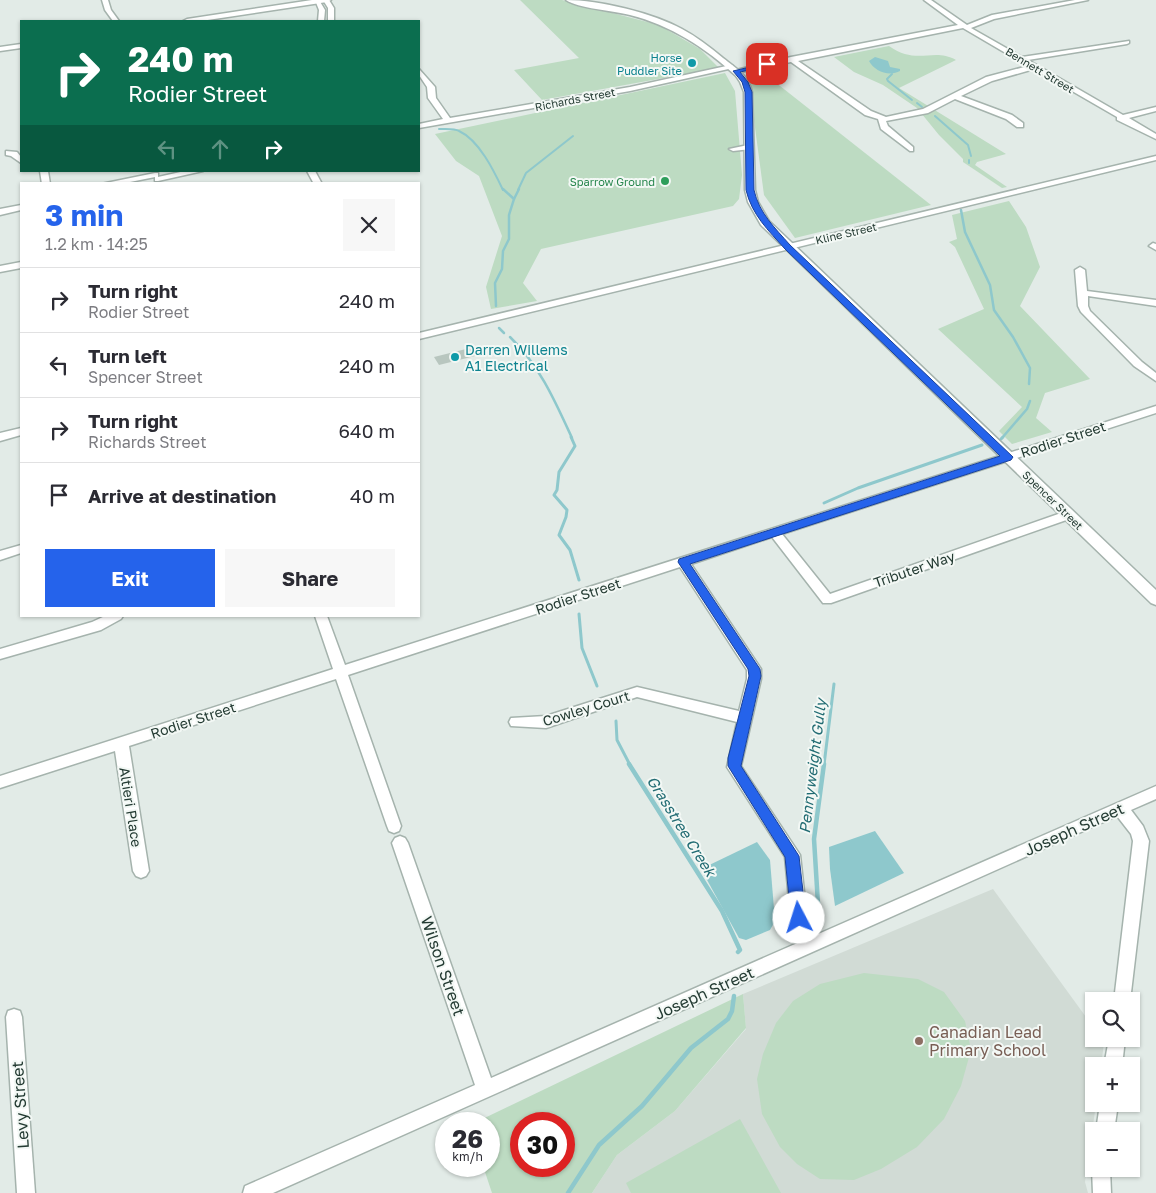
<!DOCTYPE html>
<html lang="en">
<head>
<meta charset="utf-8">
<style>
	body { margin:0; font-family:"Golos Text",sans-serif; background:#f7f7f7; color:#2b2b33; height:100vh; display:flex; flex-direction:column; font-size:19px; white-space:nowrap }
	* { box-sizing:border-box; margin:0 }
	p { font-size:16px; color:#7c7c81 }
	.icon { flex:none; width:28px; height:28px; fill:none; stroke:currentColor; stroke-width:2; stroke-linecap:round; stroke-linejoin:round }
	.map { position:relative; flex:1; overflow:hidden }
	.details { position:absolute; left:20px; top:182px; width:400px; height:435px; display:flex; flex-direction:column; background:#fff; border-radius:0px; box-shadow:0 1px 4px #0004 }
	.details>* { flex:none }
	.guide { position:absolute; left:20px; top:20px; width:400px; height:152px; border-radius:0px; box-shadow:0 1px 4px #0004; background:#0b6e4f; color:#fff; overflow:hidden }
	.tools { position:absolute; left:1085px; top:992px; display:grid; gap:10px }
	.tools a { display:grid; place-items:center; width:55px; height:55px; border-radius:0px; background:#fff; box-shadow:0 1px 4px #0004; font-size:25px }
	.speed { position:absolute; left:435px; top:1112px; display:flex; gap:10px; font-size:25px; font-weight:700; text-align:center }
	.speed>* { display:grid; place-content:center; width:65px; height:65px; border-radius:50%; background:#fff; box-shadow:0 1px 4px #0004; line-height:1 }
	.speed small { font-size:12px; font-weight:400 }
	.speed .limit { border:8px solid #d22; background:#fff; color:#111 }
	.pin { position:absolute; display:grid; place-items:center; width:42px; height:42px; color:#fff; margin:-21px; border-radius:10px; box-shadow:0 2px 8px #0006 }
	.me { position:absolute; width:55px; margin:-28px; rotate:355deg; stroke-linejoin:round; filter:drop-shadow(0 0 4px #0008) }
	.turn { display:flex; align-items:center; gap:18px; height:105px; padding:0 25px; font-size:22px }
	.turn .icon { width:65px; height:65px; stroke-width:2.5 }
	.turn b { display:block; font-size:35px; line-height:42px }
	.lanes { display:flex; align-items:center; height:48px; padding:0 25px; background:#0003; justify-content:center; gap:25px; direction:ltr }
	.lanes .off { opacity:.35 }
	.round { display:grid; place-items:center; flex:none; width:52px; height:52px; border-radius:0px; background:#f7f7f7 }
	.overview { display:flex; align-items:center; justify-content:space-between; height:85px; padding:0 25px }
	h1 { font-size:30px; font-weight:700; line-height:38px; color:#2563eb }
	.button { display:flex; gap:10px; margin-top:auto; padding:10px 25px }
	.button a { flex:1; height:58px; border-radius:0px; background:#2563eb; color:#fff; font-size:20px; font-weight:700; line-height:58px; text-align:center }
	.button a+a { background:#f7f7f7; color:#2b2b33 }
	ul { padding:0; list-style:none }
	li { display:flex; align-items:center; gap:15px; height:65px; padding:0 25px; border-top:1px solid #e1e1e2 }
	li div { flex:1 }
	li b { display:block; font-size:19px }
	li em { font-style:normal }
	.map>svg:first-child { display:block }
	.built { fill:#d1dbd5 }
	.green { fill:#bddbc2; fill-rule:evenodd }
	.water { fill:#8ec8cc }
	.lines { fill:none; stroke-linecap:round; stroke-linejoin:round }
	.stream-far3 { stroke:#8ec8cc; stroke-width:2 }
	.stream-far2 { stroke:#8ec8cc; stroke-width:2.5 }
	.stream-far1 { stroke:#8ec8cc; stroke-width:3 }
	.stream { stroke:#8ec8cc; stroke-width:4.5 }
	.building { fill:#b8c6bf }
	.minor-casing { stroke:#a5b3ad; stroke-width:3 }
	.tertiary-casing { stroke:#a5b3ad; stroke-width:3 }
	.minor { fill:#fff; fill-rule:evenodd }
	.tertiary { fill:#fff; fill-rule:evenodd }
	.route { fill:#2563eb; stroke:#184099 }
	.culture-dot { fill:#0f9aa8; stroke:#f3f8f5; stroke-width:2 }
	.leisure-dot { fill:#2e9e5b; stroke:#f3f8f5; stroke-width:2 }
	.education-dot { fill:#8d6e63; stroke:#f3f8f5; stroke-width:2 }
	.labels { text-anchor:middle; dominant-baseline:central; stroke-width:4; stroke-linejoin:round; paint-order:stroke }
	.far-culture-label { font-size:11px; fill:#0d838f; stroke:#f3f8f5; text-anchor:end }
	.far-street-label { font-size:11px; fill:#243b33; stroke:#f3f8f5 }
	.far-leisure-label { font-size:11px; fill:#27864d; stroke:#f3f8f5; text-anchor:end }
	.culture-label { font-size:14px; fill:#0d838f; stroke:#f3f8f5; text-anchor:start }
	.street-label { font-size:14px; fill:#243b33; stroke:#f3f8f5 }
	.water-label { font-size:15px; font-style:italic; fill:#226c73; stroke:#f3f8f5 }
	.near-street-label { font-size:16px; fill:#243b33; stroke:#f3f8f5 }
	.near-education-label { font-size:16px; fill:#785e54; stroke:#f3f8f5; text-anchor:start }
</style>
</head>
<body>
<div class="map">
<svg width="1156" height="1193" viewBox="0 0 1156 1193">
	<rect width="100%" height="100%" fill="#e2ebe7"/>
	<path class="built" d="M993 889 1094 1028V1039H1101L1104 1043 1101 1066H1094V1104H1096L1085 1182 1088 1193H592L617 1155 675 1111 746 1029 743 994Z"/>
	<g class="green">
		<path d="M520 0H562L659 25 700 49 719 68 542 100 514 70 579 58Z"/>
		<path d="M889 46C917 66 933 47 956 60L899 88 1006 154 977 162 975 165 1007 187 1002 188 963 162V159L939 135 917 108 883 85 854 72 834 57Z"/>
		<path d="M761 71 931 205 795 238 764 195 748 75Z"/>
		<path d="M725 73 735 91 742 175 739 199 733 206 541 249 523 283 537 301 491 309 486 287 502 236 479 176 456 161 435 134Z"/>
		<path d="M1009 201 1026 227 1040 267 1020 306 1090 379 1045 393 1036 418 1052 432 1012 444 999 431 1022 407 938 329 984 309 955 247 949 242 957 239 952 215Z"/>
		<path d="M864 973 918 979 944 992 965 1021 971 1050 961 1086 944 1119 917 1147 881 1169 854 1180 820 1179 797 1164 780 1147 762 1114 757 1079 763 1054 776 1023 793 1001 820 984Z"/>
		<path d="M743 994 746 1028 675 1111 617 1155 592 1193H492L483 1166H489V1124H472ZM521 1124H564V1166H521Z"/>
		<path d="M740 1119 781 1193H631L626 1183Z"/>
	</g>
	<g class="water">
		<path d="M875 57 888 61 890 67 900 69V71C889 77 874 71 869 61Z"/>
		<path d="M875 831 904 873 835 906 830 869 829 847Z"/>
		<path d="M757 842 770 860 775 921 770 930 746 940 739 938 701 869Z"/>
	</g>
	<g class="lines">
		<g class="stream-far3">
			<path d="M892 74 887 79 888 81 912 100"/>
			<path d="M917 103 922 107"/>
			<path d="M935 116 968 145 971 156"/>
			<path d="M439 129C445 129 454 128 459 131 479 140 494 171 503 190"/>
			<path d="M969 160V163"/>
			<path d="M518 190 526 173 573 136"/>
		</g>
		<g class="stream-far2">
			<path d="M514 199 519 189"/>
			<path d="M961 210 965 232 990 285 994 310 1013 337 1030 368 1029 384"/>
			<path d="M496 306 495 283 502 269 503 251 509 239V215L514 199 503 189"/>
			<path d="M499 328 504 333"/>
			<path d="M510 337C540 366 555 401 572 438"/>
			<path d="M1002 438 1027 409 1030 401"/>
		</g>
		<g class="stream-far1">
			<path d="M571 437 575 446 559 472 557 490 554 495 567 510 566 517 559 535 570 550 579 580"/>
			<path d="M1001 439 1003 437"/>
			<path d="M824 503 858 488 982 445"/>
			<path d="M579 614 582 648 597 686"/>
			<path d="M616 721 617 740 630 765"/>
			<path d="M824 765 834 684"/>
		</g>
		<g class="stream">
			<path d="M629 764 722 911 740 950 738 952"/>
			<path d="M813 909 818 904 814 839 824 764"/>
			<path d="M568 1193 599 1145 642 1106 691 1048 728 1019 732 1011 734 996"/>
		</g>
	</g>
	<path class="building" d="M470 348 475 356 439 365 434 357Z"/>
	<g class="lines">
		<defs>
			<g id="minor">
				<path d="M102 0H108L111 10 119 21H113L105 10Z"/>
				<path d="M315 0H319L325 10 324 21H318L319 10Z"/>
				<path d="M323 0H329L334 8V21H328V8Z"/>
				<path d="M924 0H931L967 25 992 15 1075 0H1088L994 19 971 28 1022 57 1129 41V43L1127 44 1028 60 1123 115 1156 107V111L1129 118 1156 134V139L1117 120V117L1034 69 992 81 961 96 1012 115 1023 123V127H1017L1006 119 955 99 928 113 886 121 888 126 913 147V151H910L881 129 878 119 865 115 791 62 736 73 732 71 791 57 958 25ZM963 28 1028 66 986 77 923 109 886 117 871 111 798 61Z"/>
				<path d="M731 65 733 66V68L630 91 419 128V124L443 119 428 98 427 87 419 75V69L435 87 436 98 450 118 630 87Z"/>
				<path d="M748 145H751V149L733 151 729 149Z"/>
				<path d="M6 151 17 152 21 157V163L11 156 6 155Z"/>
				<path d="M1156 156V160L419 339V333Z"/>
				<path d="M40 171H48L50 184H42Z"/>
				<path d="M185 171H203L158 181H155V177L120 184H101L155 173H158V177Z"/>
				<path d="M307 171H315L322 184H314Z"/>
				<path d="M21 205V210L0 215V209Z"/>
				<path d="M1153 243 1156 244V250L1149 246Z"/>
				<path d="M21 262V268L0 272V266Z"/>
				<path d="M1080 267 1085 270 1087 291 1156 300V306L1088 296V306L1090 311 1142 362 1156 373V381L1134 366 1081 312 1078 306 1075 270Z"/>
				<path d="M1156 406V413L782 534 830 594 1064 512 1068 511 1074 515 1072 518 831 603H823L772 537 691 564 761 669V679L741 766 800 855 807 919 816 935 1156 786V799L1131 810 1143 826 1149 841 1130 1001H1114L1133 841 1131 834 1117 816 273 1193H243L245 1186 475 1085 392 843 395 838 400 836 405 838 408 843 491 1078 802 941 791 921 785 857 727 767 737 722 637 697 546 728 511 726 509 722 511 718 546 716 637 687 739 711 747 679V670L680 567 348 675 401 826 399 831 394 833 389 831 387 826 336 679 129 746 149 871 146 876 141 878 136 876 133 871 115 751 0 788V776L333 669 315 616H327L345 665Z"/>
				<path d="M21 428V435L0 441V433Z"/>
				<path d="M21 545V553L0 560V551Z"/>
				<path d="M105 616H123L121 619 101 630 0 659V649L92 622Z"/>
				<path d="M14 1009 20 1011 22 1017 35 1193H17L6 1017 8 1011Z"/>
				<path d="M1109 1039H1125L1122 1066H1104Z"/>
				<path d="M1100 1104H1118L1114 1131H1096Z"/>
				<path d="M1094 1164V1169H1110L1111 1193H1093L1092 1169Z"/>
			</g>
			<g id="tertiary">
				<path d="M312 0H331L327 2 201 21H183L187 19Z"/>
				<path d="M566 0C599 0 653 13 682 29 697 37 710 47 723 58 736 68 748 75 752 92L755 190 758 202 769 221 1156 590V605L1151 603 761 225 748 202 745 190 744 92 740 82 736 76C706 48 670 25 630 15 614 11 577 8 566 0Z"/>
				<path d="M21 44V48L0 51V47Z"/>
			</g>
		</defs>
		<use href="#minor" class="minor-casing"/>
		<use href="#tertiary" class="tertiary-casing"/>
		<use href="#minor" class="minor"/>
		<use href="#tertiary" class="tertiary"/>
	</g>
	<path class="route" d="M767 63H769V66L740 72 748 82 752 92 754 190C759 213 775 228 790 245L1013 457 1011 460 690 564 760 669 761 676 741 766 799 856 806 918 804 922 799 924 794 922 791 918 785 857 728 766V758L749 676 748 669 678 562 679 559 1000 456 785 249C768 230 752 215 746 190L745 92 742 82 733 71Z"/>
	<g class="culture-dot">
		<circle cx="692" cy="63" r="5"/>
		<circle cx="455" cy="357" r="5"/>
	</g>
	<circle class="leisure-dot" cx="665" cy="181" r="5"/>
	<circle class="education-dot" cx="919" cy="1041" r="5"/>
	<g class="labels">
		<g class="far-culture-label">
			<text x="682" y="57">Horse<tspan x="682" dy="13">Puddler Site</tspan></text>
		</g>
		<g class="far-street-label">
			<text transform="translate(1040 70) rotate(31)">Bennett Street</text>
			<text transform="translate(575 99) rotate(-11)">Richards Street</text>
			<text transform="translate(846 233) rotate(-13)">Kline Street</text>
			<text transform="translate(1053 500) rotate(44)">Spencer Street</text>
		</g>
		<g class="far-leisure-label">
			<text x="655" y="181">Sparrow Ground</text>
		</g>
		<g class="culture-label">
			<text x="465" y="349">Darren Willems<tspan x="465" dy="16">A1 Electrical</tspan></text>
		</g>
		<g class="street-label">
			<text transform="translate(1063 439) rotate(-18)">Rodier Street</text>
			<text transform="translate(914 569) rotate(-19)">Tributer Way</text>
			<text transform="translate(578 596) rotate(-18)">Rodier Street</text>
			<text transform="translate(586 708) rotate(-17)">Cowley Court</text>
			<text transform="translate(193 720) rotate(-18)">Rodier Street</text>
			<text transform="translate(131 807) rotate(81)">Altieri Place</text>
		</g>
		<g class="water-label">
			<text transform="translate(812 766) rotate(-83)">Pennyweight Gully</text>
			<text transform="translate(682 826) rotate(58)">Grasstree Creek</text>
		</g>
		<g class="near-street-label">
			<text transform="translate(1074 829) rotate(-24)">Joseph Street</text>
			<text transform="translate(443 966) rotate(71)">Wilson Street</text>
			<text transform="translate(704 993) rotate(-24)">Joseph Street</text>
			<text transform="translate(20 1105) rotate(-94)">Levy Street</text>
		</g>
		<g class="near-education-label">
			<text x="929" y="1032">Canadian Lead<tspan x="929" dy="18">Primary School</tspan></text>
		</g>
	</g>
</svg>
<div class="tools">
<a><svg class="icon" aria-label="search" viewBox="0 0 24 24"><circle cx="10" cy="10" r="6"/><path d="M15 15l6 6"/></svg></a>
<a>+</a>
<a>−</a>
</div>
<div class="speed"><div>26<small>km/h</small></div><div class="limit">30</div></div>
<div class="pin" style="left:767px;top:64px;background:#d93025"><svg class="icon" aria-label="arrive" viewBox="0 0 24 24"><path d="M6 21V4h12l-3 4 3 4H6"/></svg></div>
<svg class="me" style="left:799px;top:918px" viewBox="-20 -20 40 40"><circle r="19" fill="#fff"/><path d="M0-13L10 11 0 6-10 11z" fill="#2563eb"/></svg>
<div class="guide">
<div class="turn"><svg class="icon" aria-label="right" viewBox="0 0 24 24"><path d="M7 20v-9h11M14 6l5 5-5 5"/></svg><div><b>240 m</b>Rodier Street</div></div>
<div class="lanes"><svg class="icon off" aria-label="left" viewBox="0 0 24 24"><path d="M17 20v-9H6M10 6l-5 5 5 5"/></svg><svg class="icon off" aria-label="ahead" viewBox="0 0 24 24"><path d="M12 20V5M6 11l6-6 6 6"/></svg><svg class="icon" aria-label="right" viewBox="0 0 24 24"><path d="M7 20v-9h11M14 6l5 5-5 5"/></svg></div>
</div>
<section class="details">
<div class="overview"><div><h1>3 min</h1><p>1.2 km · 14:25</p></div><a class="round"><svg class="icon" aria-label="close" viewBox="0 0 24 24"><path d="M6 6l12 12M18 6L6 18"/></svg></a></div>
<ul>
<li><svg class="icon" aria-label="right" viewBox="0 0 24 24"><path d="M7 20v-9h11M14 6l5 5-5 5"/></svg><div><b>Turn right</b><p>Rodier Street</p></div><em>240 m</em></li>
<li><svg class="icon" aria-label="left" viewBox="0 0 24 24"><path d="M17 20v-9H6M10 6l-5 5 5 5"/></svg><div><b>Turn left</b><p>Spencer Street</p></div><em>240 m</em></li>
<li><svg class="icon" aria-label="right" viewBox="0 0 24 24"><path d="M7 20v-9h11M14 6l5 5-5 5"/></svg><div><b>Turn right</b><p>Richards Street</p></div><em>640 m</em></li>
<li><svg class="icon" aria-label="arrive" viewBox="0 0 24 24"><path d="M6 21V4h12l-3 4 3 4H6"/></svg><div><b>Arrive at destination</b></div><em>40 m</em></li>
</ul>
<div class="button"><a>Exit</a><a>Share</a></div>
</section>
</div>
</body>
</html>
